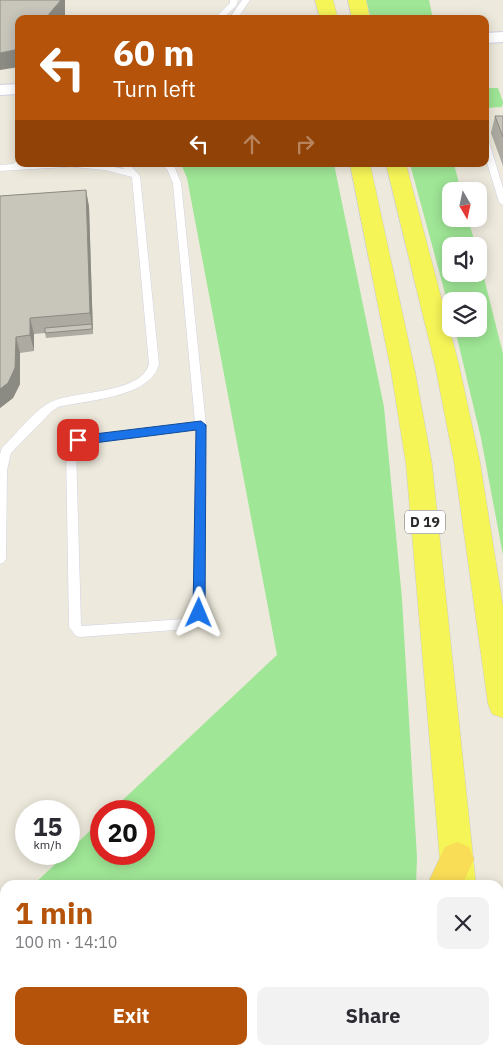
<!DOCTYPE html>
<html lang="en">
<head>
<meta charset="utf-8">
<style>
	body { margin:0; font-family:"IBM Plex Sans",sans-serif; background:#f2f2f3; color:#2b2b33; height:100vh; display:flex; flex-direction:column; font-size:19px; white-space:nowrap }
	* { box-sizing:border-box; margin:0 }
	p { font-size:16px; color:#7c7c81 }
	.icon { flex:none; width:28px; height:28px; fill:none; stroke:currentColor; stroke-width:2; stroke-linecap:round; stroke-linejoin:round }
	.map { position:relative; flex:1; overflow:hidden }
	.sheet { position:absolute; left:0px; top:880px; width:504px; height:175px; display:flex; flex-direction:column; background:#fff; border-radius:15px 15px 0 0; box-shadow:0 2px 12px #0003 }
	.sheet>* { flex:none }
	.guide { position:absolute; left:15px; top:15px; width:474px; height:152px; border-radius:10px; box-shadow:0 2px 12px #0003; background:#b45309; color:#fff; overflow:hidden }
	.needle { width:32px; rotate:171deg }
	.controls { position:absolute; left:442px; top:182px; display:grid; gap:10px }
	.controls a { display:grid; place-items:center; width:45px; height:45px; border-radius:10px; background:#fff; box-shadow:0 2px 12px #0003; font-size:25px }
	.speed { position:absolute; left:15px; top:800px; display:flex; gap:10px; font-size:25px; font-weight:700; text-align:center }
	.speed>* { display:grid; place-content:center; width:65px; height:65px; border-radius:50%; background:#fff; box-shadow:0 2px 12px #0003; line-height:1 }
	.speed small { font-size:12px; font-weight:400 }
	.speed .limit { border:8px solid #d22; background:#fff; color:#111 }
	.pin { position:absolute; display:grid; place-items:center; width:42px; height:42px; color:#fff; margin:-21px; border-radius:10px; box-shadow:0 2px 8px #0006 }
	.me { position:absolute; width:55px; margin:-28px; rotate:1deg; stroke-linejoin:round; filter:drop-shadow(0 0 4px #0008) }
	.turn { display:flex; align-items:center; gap:18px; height:105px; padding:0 15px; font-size:22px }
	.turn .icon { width:65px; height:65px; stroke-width:2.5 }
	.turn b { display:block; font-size:35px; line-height:42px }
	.lanes { display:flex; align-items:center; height:48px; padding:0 15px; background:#0003; justify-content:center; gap:25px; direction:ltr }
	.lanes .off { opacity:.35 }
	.round { display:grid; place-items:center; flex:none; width:52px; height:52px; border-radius:10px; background:#f2f2f3 }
	.headline { display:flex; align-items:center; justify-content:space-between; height:85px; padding:0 15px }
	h1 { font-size:30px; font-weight:800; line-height:38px; color:#b45309 }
	.action { display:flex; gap:10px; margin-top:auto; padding:10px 15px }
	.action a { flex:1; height:58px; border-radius:10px; background:#b45309; color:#fff; font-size:20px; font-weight:800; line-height:58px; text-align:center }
	.action a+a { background:#f2f2f3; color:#2b2b33 }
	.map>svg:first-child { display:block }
	.green { fill:#9fe696 }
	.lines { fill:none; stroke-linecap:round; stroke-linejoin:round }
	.service-casing { stroke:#d2d1e4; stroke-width:1 }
	.minor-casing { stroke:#d2d1e4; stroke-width:2 }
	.primary-casing { stroke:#ccc; stroke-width:1 }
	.trunk-casing { stroke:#ccc; stroke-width:1 }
	.service { fill:#fff; fill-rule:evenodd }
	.minor { fill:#fff; fill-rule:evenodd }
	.primary { fill:#f6f558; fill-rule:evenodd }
	.trunk { fill:#fadd56; fill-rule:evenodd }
	.wall { fill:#acaaa1 }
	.shaded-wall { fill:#8c8b83 }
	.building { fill:#c8c6bb; stroke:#8c8b83 }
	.route { fill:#1a73e8; stroke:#114b97 }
	.labels { text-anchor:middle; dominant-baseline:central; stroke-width:5; stroke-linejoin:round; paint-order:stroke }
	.shield { fill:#fff; stroke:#6a6a6a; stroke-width:1 }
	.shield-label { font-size:14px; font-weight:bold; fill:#2a2a2a }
</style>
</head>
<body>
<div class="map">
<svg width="503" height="1055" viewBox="0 0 503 1055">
	<rect width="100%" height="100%" fill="#ede9dc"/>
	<g class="green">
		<path d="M366 0H429L433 19H371Z"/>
		<path d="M485 88H498L503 102 502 107 485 108Z"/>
		<path d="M181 164H334L384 407 402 599 417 858 416 885H33L66 854H69V851L101 820V854H144V811H111L277 655 187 178Z"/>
		<path d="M410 164H454L461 191H451V219H468L476 246H451V274H479V258L503 354V555L481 438 455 329H479V301H451V315Z"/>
		<path d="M5 911V1050H347L341 1055H0V916Z"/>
	</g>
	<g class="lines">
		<defs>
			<g id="service">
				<path d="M230 0H238L236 6 222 19H214L230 3Z"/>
				<path d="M242 0H250L237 19H229Z"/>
				<path d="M485 139 489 142 503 188V205L499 202 485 156Z"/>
				<path d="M19 160V164H70L66 167 0 171V165L13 164Z"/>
				<path d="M71 164H100L124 169 120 164H129L140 176 159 364C151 398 86 400 58 407L52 411 11 453 7 470 6 559 4 562 0 564V454L2 448C14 436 35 410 49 403 72 390 141 395 149 364L132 177 105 170 75 167Z"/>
				<path d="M162 164H171L175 168 181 183 206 425 205 613 192 628 188 629 80 637 76 636 69 627 66 446 67 443 78 437 195 422 173 183 167 169ZM196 430 193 611 185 619 82 626 81 625 76 448 80 445Z"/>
			</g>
			<g id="minor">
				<path d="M503 32V42L485 43V33Z"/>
				<path d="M19 84V94L0 95V85Z"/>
			</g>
			<g id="primary">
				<path d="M315 0H333L338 19H320Z"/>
				<path d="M348 0H366L370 19H352Z"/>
				<path d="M350 164H370L415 371 432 464 476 885H442L406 464 391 371Z"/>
				<path d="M386 164H406L459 365 480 462 503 607V718L492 714 488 704 454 462 435 365Z"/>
				<path d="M452 1050H490L491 1055H453Z"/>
			</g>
			<g id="trunk">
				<path d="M457 842 469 847 474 859 462 885H427L445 847Z"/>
				<path d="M368 1050H409L407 1055H366Z"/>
			</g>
		</defs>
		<use href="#service" class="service-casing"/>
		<use href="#minor" class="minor-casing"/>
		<use href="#primary" class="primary-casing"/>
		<use href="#trunk" class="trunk-casing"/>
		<use href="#service" class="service"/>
		<use href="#minor" class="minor"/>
		<use href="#primary" class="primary"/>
		<use href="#trunk" class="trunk"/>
	</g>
	<g class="wall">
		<path d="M495 116H503V166L491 133Z"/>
		<path d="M86 190 89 207 93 334 46 338 45 333 34 334V351L20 353V384L13 398 0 408V196Z"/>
	</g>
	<g class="shaded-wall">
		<path d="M61 0H65V15L62 19H48L49 14Z"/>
		<path d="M19 49V67L0 70V53Z"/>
		<path d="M86 190 89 207 93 334 90 313Z"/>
		<path d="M30 318 34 334V351L30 335Z"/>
		<path d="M16 337 20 353V384L13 398 0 408V389Z"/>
	</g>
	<g class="building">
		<path d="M0 0H61L49 14 48 19H19V49L0 53Z"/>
		<path d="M157 17V19H146V18Z"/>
		<path d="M495 116H503V137Z"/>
		<path d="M86 190 90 313 30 318V335L16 337 15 368 8 383 0 389V196Z"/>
		<path d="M92 324V329L45 333V328Z"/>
	</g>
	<path class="route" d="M201 421 206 425 205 613 203 617 199 618 194 617 193 613 196 430 78 445 73 440 78 436Z"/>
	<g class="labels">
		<rect class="shield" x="405" y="510.5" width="40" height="23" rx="4"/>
		<g class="shield-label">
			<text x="425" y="522">D 19</text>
		</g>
	</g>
</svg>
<div class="controls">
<a><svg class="needle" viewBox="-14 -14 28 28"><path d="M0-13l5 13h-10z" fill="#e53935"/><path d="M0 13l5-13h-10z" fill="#7c7c81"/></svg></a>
<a><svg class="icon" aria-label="sound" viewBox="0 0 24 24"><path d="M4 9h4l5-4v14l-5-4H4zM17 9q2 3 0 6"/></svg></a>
<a><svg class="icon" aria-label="layers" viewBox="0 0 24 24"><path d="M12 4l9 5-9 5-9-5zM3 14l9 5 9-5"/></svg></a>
</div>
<div class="speed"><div>15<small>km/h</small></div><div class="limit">20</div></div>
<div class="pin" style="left:78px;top:440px;background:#d93025"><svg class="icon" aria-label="arrive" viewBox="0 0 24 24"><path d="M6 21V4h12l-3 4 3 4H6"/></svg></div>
<svg class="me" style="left:199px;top:613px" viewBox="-20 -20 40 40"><path d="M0-17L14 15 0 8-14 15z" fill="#1a73e8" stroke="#fff" stroke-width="4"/></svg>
<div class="guide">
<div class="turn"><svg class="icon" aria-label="left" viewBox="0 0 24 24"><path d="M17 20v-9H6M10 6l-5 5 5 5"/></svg><div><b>60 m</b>Turn left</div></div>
<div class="lanes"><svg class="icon" aria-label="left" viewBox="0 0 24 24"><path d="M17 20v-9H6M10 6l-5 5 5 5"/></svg><svg class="icon off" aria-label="ahead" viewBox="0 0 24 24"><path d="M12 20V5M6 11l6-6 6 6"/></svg><svg class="icon off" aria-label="right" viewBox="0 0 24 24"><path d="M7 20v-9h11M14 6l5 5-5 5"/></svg></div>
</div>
<section class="sheet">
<div class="headline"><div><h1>1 min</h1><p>100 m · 14:10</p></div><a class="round"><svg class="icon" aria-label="close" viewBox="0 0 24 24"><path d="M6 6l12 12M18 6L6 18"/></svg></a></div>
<div class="action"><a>Exit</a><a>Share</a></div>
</section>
</div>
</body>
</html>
